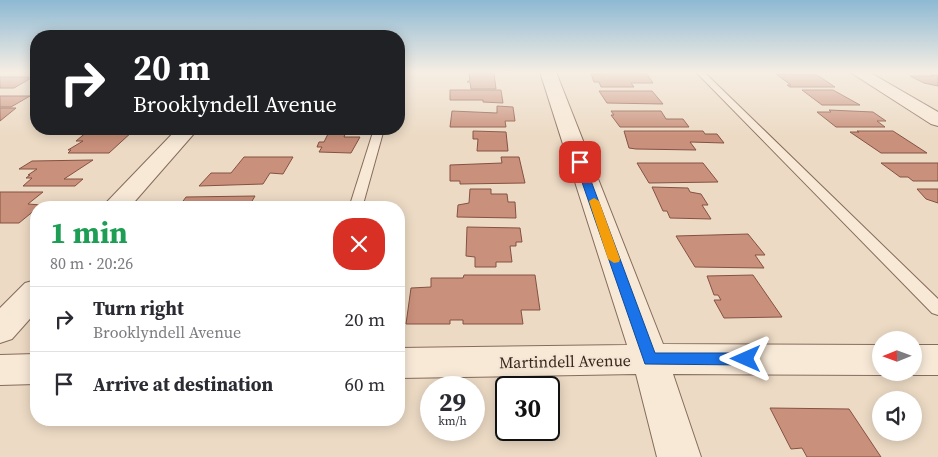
<!DOCTYPE html>
<html lang="en">
<head>
<meta charset="utf-8">
<style>
	body { margin:0; font-family:"Source Serif 4",serif; background:#f7f7f7; color:#2b2b33; height:100vh; display:flex; flex-direction:column; font-size:19px; white-space:nowrap }
	* { box-sizing:border-box; margin:0 }
	p { font-size:16px; color:#7c7c81 }
	.icon { flex:none; width:28px; height:28px; fill:none; stroke:currentColor; stroke-width:2; stroke-linecap:round; stroke-linejoin:round }
	.map { position:relative; flex:1; overflow:hidden }
	.sheet { position:absolute; left:30px; top:201px; width:375px; height:225px; display:flex; flex-direction:column; background:#fff; border-radius:20px; box-shadow:0 2px 12px #0003 }
	.sheet>* { flex:none }
	.guide { position:absolute; left:30px; top:30px; width:375px; height:105px; border-radius:20px; box-shadow:0 2px 12px #0003; background:#202124; color:#fff; overflow:hidden }
	.needle { width:32px; rotate:269deg }
	.fabs { position:absolute; left:872px; top:331px; display:grid; gap:10px }
	.fabs a { display:grid; place-items:center; width:50px; height:50px; border-radius:50%; background:#fff; box-shadow:0 2px 12px #0003; font-size:25px }
	.speed { position:absolute; left:420px; top:376px; display:flex; gap:10px; font-size:25px; font-weight:700; text-align:center }
	.speed>* { display:grid; place-content:center; width:65px; height:65px; border-radius:50%; background:#fff; box-shadow:0 2px 12px #0003; line-height:1 }
	.speed small { font-size:12px; font-weight:400 }
	.speed .limit { border:2px solid #111; border-radius:8px; background:#fff; color:#111 }
	.pin { position:absolute; display:grid; place-items:center; width:42px; height:42px; color:#fff; margin:-21px; border-radius:10px; box-shadow:0 2px 8px #0006 }
	.me { position:absolute; width:55px; margin:-28px; rotate:270deg; stroke-linejoin:round; filter:drop-shadow(0 0 4px #0008) }
	.turn { display:flex; align-items:center; gap:18px; height:105px; padding:0 20px; font-size:22px }
	.turn .icon { width:65px; height:65px; stroke-width:2.5 }
	.turn b { display:block; font-size:35px; line-height:42px }
	.round { display:grid; place-items:center; flex:none; width:52px; height:52px; border-radius:20px; background:#f7f7f7 }
	.summary { display:flex; align-items:center; justify-content:space-between; height:85px; padding:0 20px }
	h1 { font-size:30px; font-weight:700; line-height:38px; color:#1e9e55 }
	ul { padding:0; list-style:none }
	li { display:flex; align-items:center; gap:15px; height:65px; padding:0 20px; border-top:1px solid #e1e1e2 }
	li div { flex:1 }
	li b { display:block; font-size:19px }
	li em { font-style:normal }
	.map>svg:first-child { display:block }
	.building { fill:#c9907b; stroke:#855242 }
	.lines { fill:none; stroke-linecap:round; stroke-linejoin:round }
	.service-casing { stroke:#866c5b; stroke-width:2 }
	.minor-casing { stroke:#866c5b; stroke-width:2 }
	.service { fill:#f8e9d7; fill-rule:evenodd }
	.minor { fill:#f8e9d7; fill-rule:evenodd }
	.route { fill:#1a73e8; stroke:#114b97 }
	.slow { fill:#f59e0b }
	.labels { text-anchor:middle; dominant-baseline:central; stroke-width:4; stroke-linejoin:round; paint-order:stroke }
	.near-street-label { font-size:16px; fill:#37271f; stroke:#f4e6d3 }
</style>
</head>
<body>
<div class="map">
<svg width="938" height="457" viewBox="0 0 938 457">
	<rect width="100%" height="100%" fill="#ecdac4"/>
	<g class="building">
		<path d="M469 73H494L496 89H471L470 82H467L470 80Z"/>
		<path d="M618 73H646L653 83H631L634 87H601L599 82H594L591 74Z"/>
		<path d="M776 74 817 75 835 87H790L787 85H791Z"/>
		<path d="M931 75H938V86L924 83 910 76H934Z"/>
		<path d="M0 77H33L14 88H0Z"/>
		<path d="M450 90H501L503 103 483 102V100H450Z"/>
		<path d="M802 90H833L860 105H822Z"/>
		<path d="M599 91H652L663 104 607 103Z"/>
		<path d="M0 96H30L11 107H0Z"/>
		<path d="M497 106 513 107 515 121H505L506 127H450L452 111 497 113Z"/>
		<path d="M0 108H16L0 121Z"/>
		<path d="M829 110 873 112 886 121H877L885 127H836L817 112H831Z"/>
		<path d="M611 111H661L666 119H683L689 127H620L611 115H614Z"/>
		<path d="M88 131H133L109 153H68L71 150H68L83 141H76Z"/>
		<path d="M473 131 506 132 508 151H477L478 139H473Z"/>
		<path d="M624 131H703L705 134H717L724 143 690 142 696 150 636 149 629 148Z"/>
		<path d="M857 131H893L927 153H881L850 132H859Z"/>
		<path d="M329 132H346L344 137H360L351 153 319 152 322 147H317L319 142H324Z"/>
		<path d="M244 157H293L283 174 270 173 263 184 199 186 211 173H231Z"/>
		<path d="M501 157H519L525 183 460 184V181H450V165L502 163Z"/>
		<path d="M93 160 64 179H83L75 186H23L32 178H26L30 175H28L37 169H19L32 161Z"/>
		<path d="M637 163H703L718 182 649 183Z"/>
		<path d="M881 163H938V181H913L908 177H900Z"/>
		<path d="M652 187 688 188 690 192 701 194 708 205H702L711 219 670 218 667 211H663Z"/>
		<path d="M470 189H491V194H507L508 202H515L516 218 457 217 458 205 469 203Z"/>
		<path d="M917 189H938V203L926 199Z"/>
		<path d="M0 192H43L28 204 41 205 19 223H0Z"/>
		<path d="M255 196 248 208H178L186 197Z"/>
		<path d="M467 227 520 228 522 242H516V246H510L512 262H496V267H475V257L466 256Z"/>
		<path d="M748 234 765 255H755L764 268 695 267 676 236Z"/>
		<path d="M464 275H535L540 310H521L523 324H463V320H450V324H406L411 288 431 287V278H463Z"/>
		<path d="M753 275 782 317 724 318 714 300H721L718 295H714L707 276Z"/>
		<path d="M770 408 849 409 881 457H807L802 448 791 449Z"/>
	</g>
	<g class="lines">
		<defs>
			<g id="service">
				<path d="M696 72H704L938 299V315L932 313Z"/>
				<path d="M374 129H384L362 208H349Z"/>
			</g>
			<g id="minor">
				<path d="M540 72H556L663 344 881 345V372H888L881 375 673 374 701 457H657L636 374 399 378V348L627 345Z"/>
				<path d="M850 72H869L938 112V126L931 124Z"/>
				<path d="M177 129H198L129 208H101Z"/>
				<path d="M36 280V312L12 339 0 343V308L25 283Z"/>
				<path d="M914 345H938V375H914L907 372H914Z"/>
				<path d="M36 354V384L0 385V355Z"/>
			</g>
		</defs>
		<use href="#service" class="service-casing"/>
		<use href="#minor" class="minor-casing"/>
		<use href="#service" class="service"/>
		<use href="#minor" class="minor"/>
	</g>
	<linearGradient id="sky" x2="0" y2="1"><stop stop-color="#8db9d3"/><stop offset="0.53" stop-color="#f6eee4"/><stop offset="1" stop-color="#f6eee4" stop-opacity="0"/></linearGradient>
	<rect width="938" height="136" fill="url(#sky)"/>
	<path class="route" d="M576 160 584 162 655 353H746L752 355 754 359 752 364 746 365 645 364 575 162Z"/>
	<path class="slow" d="M594 198 599 201 620 259 619 262 614 263 608 259 589 201Z"/>
	<g class="labels">
		<g class="near-street-label">
			<text transform="translate(565 361) rotate(-1)">Martindell Avenue</text>
		</g>
	</g>
</svg>
<div class="fabs">
<a><svg class="needle" viewBox="-14 -14 28 28"><path d="M0-13l5 13h-10z" fill="#e53935"/><path d="M0 13l5-13h-10z" fill="#7c7c81"/></svg></a>
<a><svg class="icon" aria-label="sound" viewBox="0 0 24 24"><path d="M4 9h4l5-4v14l-5-4H4zM17 9q2 3 0 6"/></svg></a>
</div>
<div class="speed"><div>29<small>km/h</small></div><div class="limit">30</div></div>
<div class="pin" style="left:580px;top:162px;background:#d93025"><svg class="icon" aria-label="arrive" viewBox="0 0 24 24"><path d="M6 21V4h12l-3 4 3 4H6"/></svg></div>
<svg class="me" style="left:746px;top:359px" viewBox="-20 -20 40 40"><path d="M0-17L14 15 0 8-14 15z" fill="#1a73e8" stroke="#fff" stroke-width="4"/></svg>
<div class="guide">
<div class="turn"><svg class="icon" aria-label="right" viewBox="0 0 24 24"><path d="M7 20v-9h11M14 6l5 5-5 5"/></svg><div><b>20 m</b>Brooklyndell Avenue</div></div>
</div>
<section class="sheet">
<div class="summary"><div><h1>1 min</h1><p>80 m · 20:26</p></div><a class="round" style="background:#d93025;color:#fff"><svg class="icon" aria-label="close" viewBox="0 0 24 24"><path d="M6 6l12 12M18 6L6 18"/></svg></a></div>
<ul>
<li><svg class="icon" aria-label="right" viewBox="0 0 24 24"><path d="M7 20v-9h11M14 6l5 5-5 5"/></svg><div><b>Turn right</b><p>Brooklyndell Avenue</p></div><em>20 m</em></li>
<li><svg class="icon" aria-label="arrive" viewBox="0 0 24 24"><path d="M6 21V4h12l-3 4 3 4H6"/></svg><div><b>Arrive at destination</b></div><em>60 m</em></li>
</ul>
</section>
</div>
</body>
</html>
